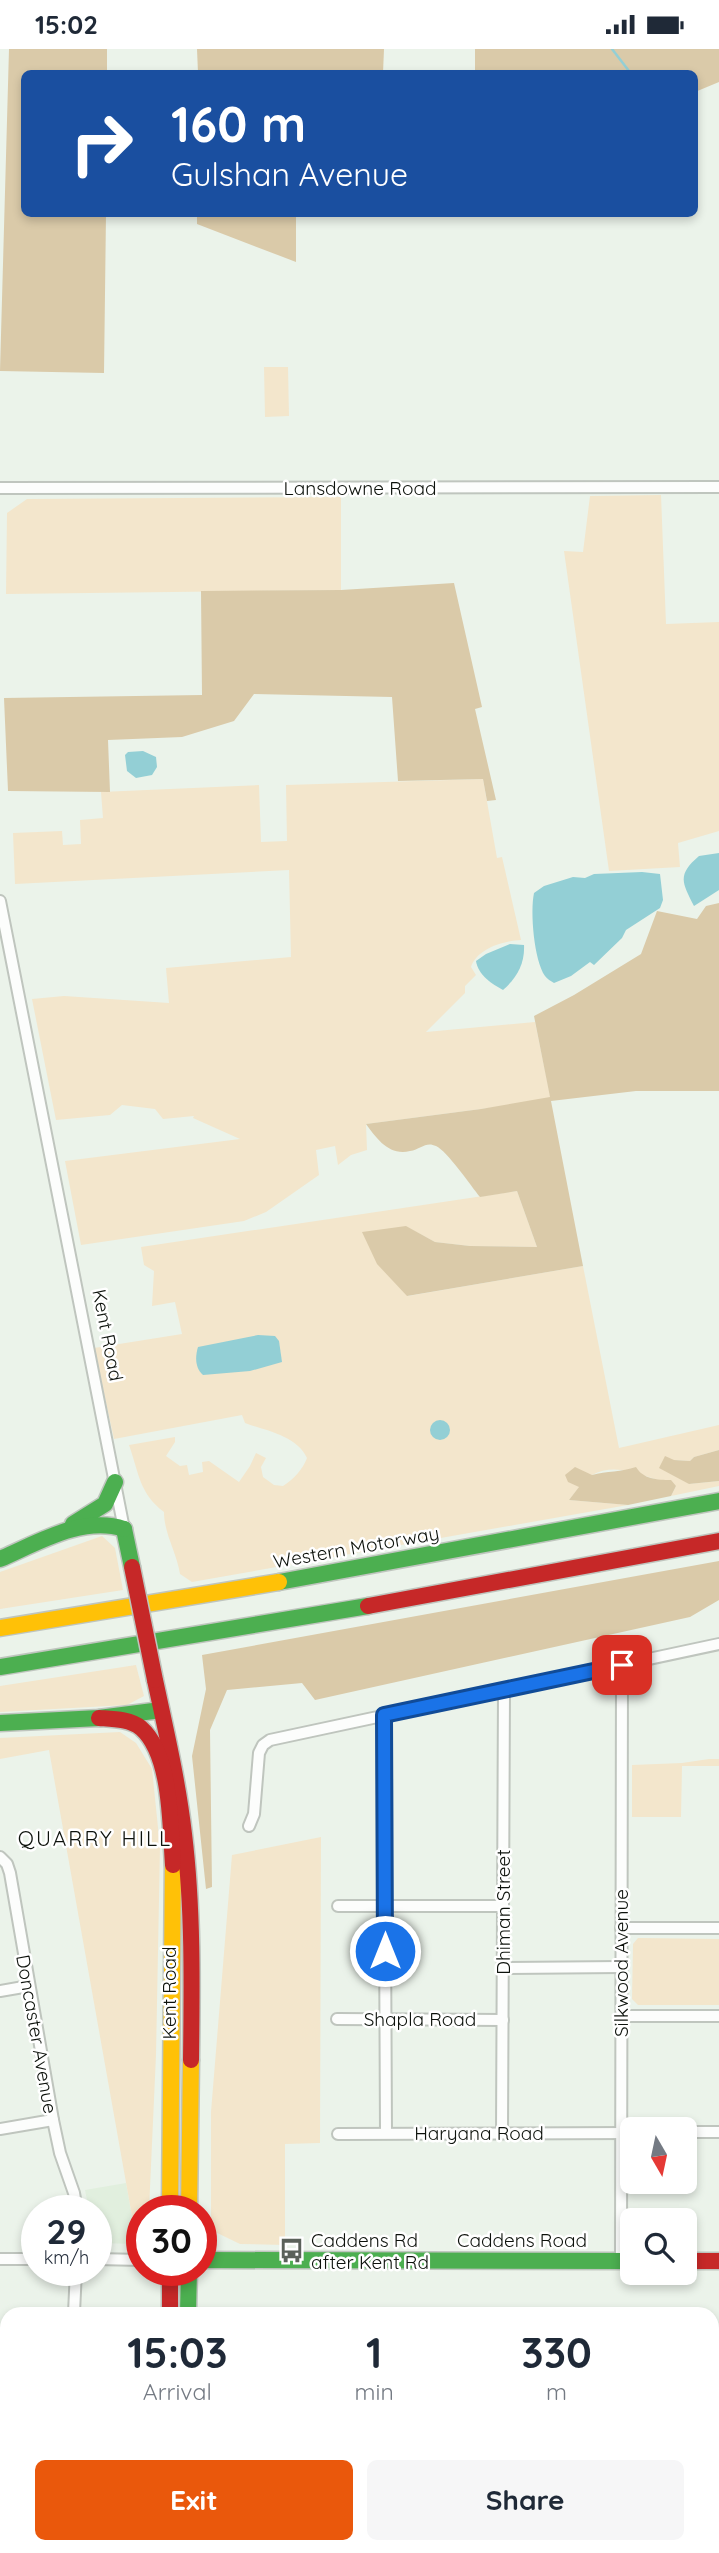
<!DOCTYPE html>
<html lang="en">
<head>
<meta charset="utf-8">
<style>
	body { margin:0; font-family:Quicksand,sans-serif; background:#f6f6f7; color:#1f2937; height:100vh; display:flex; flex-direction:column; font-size:26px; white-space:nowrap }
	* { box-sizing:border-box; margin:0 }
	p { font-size:23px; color:#747a83 }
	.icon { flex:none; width:38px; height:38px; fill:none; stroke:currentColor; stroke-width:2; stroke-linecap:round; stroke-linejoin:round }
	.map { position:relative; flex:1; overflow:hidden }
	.panel { position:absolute; left:0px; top:2258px; width:719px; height:247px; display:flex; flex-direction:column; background:#fff; border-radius:21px 21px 0 0; box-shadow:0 4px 10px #0003 }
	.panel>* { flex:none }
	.banner { position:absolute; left:21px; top:21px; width:677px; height:147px; border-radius:10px; box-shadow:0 4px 10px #0003; background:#1a4fa0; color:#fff; overflow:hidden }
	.needle { width:46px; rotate:171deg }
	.buttons { position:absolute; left:620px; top:2068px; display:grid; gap:14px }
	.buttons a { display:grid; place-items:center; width:77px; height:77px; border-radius:10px; background:#fff; box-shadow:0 4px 10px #0003; font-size:35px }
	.speed { position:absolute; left:21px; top:2146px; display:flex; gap:14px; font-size:35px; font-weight:700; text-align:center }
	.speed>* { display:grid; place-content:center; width:91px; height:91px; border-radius:50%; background:#fff; box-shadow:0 4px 10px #0003; line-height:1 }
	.speed small { font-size:18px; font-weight:400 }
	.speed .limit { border:10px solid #d22; background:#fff; color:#111 }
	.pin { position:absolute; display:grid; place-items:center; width:60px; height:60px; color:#fff; margin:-30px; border-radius:14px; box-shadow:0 4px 10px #0006 }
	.me { position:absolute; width:77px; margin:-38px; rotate:0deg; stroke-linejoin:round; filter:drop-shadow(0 0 5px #0008) }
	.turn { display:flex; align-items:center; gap:24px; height:147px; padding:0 35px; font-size:32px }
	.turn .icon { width:91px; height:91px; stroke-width:2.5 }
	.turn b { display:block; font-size:49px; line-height:60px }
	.eta { display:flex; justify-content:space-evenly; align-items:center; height:119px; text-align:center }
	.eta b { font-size:42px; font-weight:800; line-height:49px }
	.action { display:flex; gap:14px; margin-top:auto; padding:14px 35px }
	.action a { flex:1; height:80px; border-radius:10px; background:#ea580c; color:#fff; font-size:28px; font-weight:800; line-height:80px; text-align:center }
	.action a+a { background:#f6f6f7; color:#1f2937 }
	.status { display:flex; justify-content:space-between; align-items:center; height:49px; padding:0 35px; background:#fff; direction:ltr }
	.status svg { height:19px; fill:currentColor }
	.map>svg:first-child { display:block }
	.built { fill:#e1efde }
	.green { fill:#f3e6cc }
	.forest { fill:#dacaa9 }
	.water { fill:#93cfd5 }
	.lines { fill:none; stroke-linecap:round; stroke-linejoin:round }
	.stream { stroke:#93cfd5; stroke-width:2.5 }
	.street-casing { stroke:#bfc5be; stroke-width:14 }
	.fast-casing { stroke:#bfc5be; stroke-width:19 }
	.slow-casing { stroke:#bfc5be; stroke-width:19 }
	.jam-casing { stroke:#bfc5be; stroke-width:19 }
	.street { stroke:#fcfdfc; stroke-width:10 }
	.fast { stroke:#4caf50; stroke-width:16 }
	.slow { stroke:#ffc107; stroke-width:16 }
	.jam { stroke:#c62828; stroke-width:16 }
	.jam-bridge-casing { stroke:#bfc5be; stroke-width:19; stroke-linecap:butt }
	.jam-bridge { stroke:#c62828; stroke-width:16 }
	.route-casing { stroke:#114b97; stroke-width:18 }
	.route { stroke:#1a73e8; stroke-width:12 }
	.labels { text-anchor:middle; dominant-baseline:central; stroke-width:5; stroke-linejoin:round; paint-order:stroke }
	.street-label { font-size:19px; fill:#0d120c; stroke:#fff }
	.poi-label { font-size:19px; fill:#0d120c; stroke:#fff; text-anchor:start }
	.neighbourhood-label { font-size:21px; letter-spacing:2px; fill:#0d120c; stroke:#fff }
</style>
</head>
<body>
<div class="status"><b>15:02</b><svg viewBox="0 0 49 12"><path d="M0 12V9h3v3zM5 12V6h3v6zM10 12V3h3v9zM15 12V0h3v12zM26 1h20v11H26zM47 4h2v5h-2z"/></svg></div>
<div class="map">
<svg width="719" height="2504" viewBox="0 0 719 2504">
	<rect width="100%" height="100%" fill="#ebf3ea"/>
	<path class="built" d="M126 2134 137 2195 96 2194V2161H89L85 2141Z"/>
	<g class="green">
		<path d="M264 318H288L289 367 265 368Z"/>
		<path d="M661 446 666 575 719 573V782L678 794 680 818 609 822 564 502 583 503 590 447Z"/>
		<path d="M341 448V541L6 545 7 464 27 450Z"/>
		<path d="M483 730 497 809 502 808 521 891C503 892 477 900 471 918L476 926 465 937V944L426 983 535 973 551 1051 366 1075 367 1101 351 1106 338 1116 335 1097 316 1101 319 1126 266 1163 244 1172 81 1196 65 1112 240 1090 193 1069 194 1067 163 1070 155 1060 122 1056 110 1066 56 1071 32 950 64 947 169 954 166 919 291 908 289 821 15 835 13 784 62 782 63 796 81 795 80 771 103 769 101 743 259 736 261 793 287 792 286 736Z"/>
		<path d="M517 1142 537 1198 470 1197 435 1193 405 1177 408 1247 583 1217 619 1399 719 1376V1401L694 1408 690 1412 674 1411 689 1435 719 1432V1437L671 1447 676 1437C650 1430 618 1411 592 1426 583 1432 576 1443 569 1451L628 1456 192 1533 180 1525C177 1504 164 1485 164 1463 139 1444 139 1424 129 1396L175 1388V1393L166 1407 180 1417 187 1416 189 1426 203 1423 202 1413 209 1412 239 1433 250 1417 256 1404 266 1409 261 1418 263 1428 274 1436 283 1437C294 1430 303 1420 307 1409 296 1386 266 1382 245 1374L242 1366 114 1390 94 1299 182 1285 175 1253 152 1257 154 1222 144 1216 141 1198Z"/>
		<path d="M102 1487 115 1499 123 1541 0 1560V1523Z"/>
		<path d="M136 1616 144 1647 127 1656 0 1663V1637Z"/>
		<path d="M120 1683 136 1694 152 1720 160 1798 156 2006 149 2161H142V2182L135 2184 49 1701 0 1710V1689Z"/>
		<path d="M709 1710H719V1717H682L681 1768H632V1716L682 1714Z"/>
		<path d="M321 1788 320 2094 285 2095V2196L240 2195 211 2181V2063L232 1806Z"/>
		<path d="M638 1889 719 1890V1956H638L632 1950 633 1895Z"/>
	</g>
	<g class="forest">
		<path d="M9 0H107V24H24V164L106 165 104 324 0 322Z"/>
		<path d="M197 0H384L383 24H198Z"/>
		<path d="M475 0H719V33L695 43V24H475Z"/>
		<path d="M197 165H296V213L197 175Z"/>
		<path d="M454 534 482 658 475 660 496 751 487 752 483 730 398 732 392 648 254 645 234 672 182 688 108 691 110 743 8 742 4 649 202 646 201 542 341 541Z"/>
		<path d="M719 854V1042H636L551 1052 583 1217 407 1247 377 1215 362 1183 406 1177 435 1193 470 1197 537 1198 517 1142 480 1148C471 1137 447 1102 436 1097 426 1092 421 1100 410 1102 389 1107 377 1090 366 1075L481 1060 550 1048 534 967 574 946 641 905 657 862 697 870 706 857Z"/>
		<path d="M719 1401V1432L689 1435 659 1419 665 1407 674 1411 690 1412 694 1408Z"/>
		<path d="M575 1418 592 1426C606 1422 622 1423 636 1418 643 1430 657 1431 671 1431L676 1437 671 1447 628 1456 569 1451 579 1438 568 1433 565 1426Z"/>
		<path d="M719 1512V1551L690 1568 315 1651 302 1634 227 1641 210 1681 212 1838 206 1840 192 1707 206 1640 202 1606Z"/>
		<path d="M0 2373H7V2497H59L58 2504H0Z"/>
	</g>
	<g class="water">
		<path d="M143 702 156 708 157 718 152 726 136 729 127 722 125 706 128 703Z"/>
		<path d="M719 804V841L694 857C682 833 677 826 699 807Z"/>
		<path d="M642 823 660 825 663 851 660 859 626 881 622 889 594 916 590 913 571 927 554 934C551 932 547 930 545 927 534 911 530 863 534 844L544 837 573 828 585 829 594 825Z"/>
		<path d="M510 895 524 896C525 914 517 929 503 941 492 935 478 926 476 912L486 905Z"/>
		<path d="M258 1286 275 1287 279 1292 282 1313 250 1322 203 1326C195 1319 195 1308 198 1298Z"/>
		<circle cx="440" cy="1381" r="10"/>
	</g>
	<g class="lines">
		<path class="stream" d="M612 0 629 22"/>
		<defs>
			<g id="street">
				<path d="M0 439 719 438"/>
				<path d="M0 852 124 1480"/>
				<path d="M384 1666 386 2084"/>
				<path d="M249 1777 254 1765 259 1704 263 1696 270 1691 719 1595"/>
				<path d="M0 1808 7 1815 10 1824 53 2071 60 2104 74 2144 77 2161"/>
				<path d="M338 1857H503"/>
				<path d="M621 1879H719"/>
				<path d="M503 1919 621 1918"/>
				<path d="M0 1942 29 1937"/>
				<path d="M621 1967H719"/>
				<path d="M337 1970 503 1971"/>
				<path d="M0 2080 53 2071"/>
				<path d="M684 2083H719"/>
				<path d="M502 2084 504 1641"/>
				<path d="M338 2085 632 2084"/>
				<path d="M0 2210H37"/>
				<path d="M96 2210 142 2211"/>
				<path d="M621 2212 622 1616"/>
				<path d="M74 2264 76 2221"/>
				<path d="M712 2292 719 2290"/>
				<path d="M0 2366H7"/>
				<path d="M712 2420 715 2439 712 2469"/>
				<path d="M66 2504V2497"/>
				<path d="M481 2504 482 2497"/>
				<path d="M596 2504V2497"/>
				<path d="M701 2504 704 2497"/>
			</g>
			<g id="fast">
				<path d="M73 1475 105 1455 115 1433"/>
				<path d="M124 1480 132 1518"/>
				<path d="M0 1510C37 1494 83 1466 124 1480"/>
				<path d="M279 1533 719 1452"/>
				<path d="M0 1618 368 1557"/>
				<path d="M0 1674 99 1669 161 1661"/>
				<path d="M201 2211 632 2212"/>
				<path d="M188 2264 189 2221"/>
				<path d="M180 2497V2504"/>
			</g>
			<g id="slow">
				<path d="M0 1579 279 1533"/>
				<path d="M170 2161 173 1805"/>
				<path d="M189 2161 191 2011"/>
				<path d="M162 2497V2504"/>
			</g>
			<g id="jam">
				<path d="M368 1557 719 1492"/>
				<path d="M155 1631C166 1682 178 1733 184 1785 193 1859 192 1935 191 2011"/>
				<path d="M99 1669C113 1670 130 1670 141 1679 172 1706 170 1778 173 1816"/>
				<path d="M684 2212H719"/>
				<path d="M170 2221V2264"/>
			</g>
		</defs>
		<use href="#street" class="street-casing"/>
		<use href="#fast" class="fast-casing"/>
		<use href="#slow" class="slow-casing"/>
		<use href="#jam" class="jam-casing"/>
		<use href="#street" class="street"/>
		<use href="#fast" class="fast"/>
		<use href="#slow" class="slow"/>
		<use href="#jam" class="jam"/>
		<defs>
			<path id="jam-bridge" d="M132 1518 155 1631"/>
		</defs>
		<use href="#jam-bridge" class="jam-bridge-casing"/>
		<use href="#jam-bridge" class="jam-bridge"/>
	</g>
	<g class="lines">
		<defs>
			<path id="route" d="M385 1902 384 1666 622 1616"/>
		</defs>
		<use href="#route" class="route-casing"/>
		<use href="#route" class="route"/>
	</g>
	<defs>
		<symbol id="bus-bare" viewBox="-9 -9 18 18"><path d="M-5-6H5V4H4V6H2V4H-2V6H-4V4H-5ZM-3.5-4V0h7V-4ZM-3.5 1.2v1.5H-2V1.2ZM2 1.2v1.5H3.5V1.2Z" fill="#5b615a" stroke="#fff" stroke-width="2.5" paint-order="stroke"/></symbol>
	</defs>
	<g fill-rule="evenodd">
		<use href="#bus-bare" x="274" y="2184" width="35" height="35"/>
	</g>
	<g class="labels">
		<g class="street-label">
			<text x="360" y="439">Lansdowne Road</text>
			<text transform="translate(108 1286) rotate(79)">Kent Road</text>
			<text transform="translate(356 1498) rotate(-10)">Western Motorway</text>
			<text transform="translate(503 1863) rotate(-90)">Dhiman Street</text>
			<text transform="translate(621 1914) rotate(-90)">Silkwood Avenue</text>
			<text transform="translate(169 1944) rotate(-90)">Kent Road</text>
			<text x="420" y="1970">Shapla Road</text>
			<text transform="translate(37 1985) rotate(80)">Doncaster Avenue</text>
			<text x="479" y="2084">Haryana Road</text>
			<text x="522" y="2191">Caddens Road</text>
		</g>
		<g class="poi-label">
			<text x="311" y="2191">Caddens Rd<tspan x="311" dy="22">after Kent Rd</tspan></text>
		</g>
		<g class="neighbourhood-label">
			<text x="95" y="1789">QUARRY HILL</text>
		</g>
	</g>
</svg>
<div class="buttons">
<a><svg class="needle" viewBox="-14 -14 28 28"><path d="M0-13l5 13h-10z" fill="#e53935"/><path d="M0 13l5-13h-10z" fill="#747a83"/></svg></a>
<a><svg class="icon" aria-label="search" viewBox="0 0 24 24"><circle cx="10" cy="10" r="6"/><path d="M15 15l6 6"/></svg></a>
</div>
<div class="speed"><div>29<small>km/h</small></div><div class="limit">30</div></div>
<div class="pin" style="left:622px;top:1616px;background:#d93025"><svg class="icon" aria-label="arrive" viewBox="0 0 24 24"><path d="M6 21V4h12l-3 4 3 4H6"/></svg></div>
<svg class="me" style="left:385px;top:1902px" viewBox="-20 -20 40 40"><circle r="17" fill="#1a73e8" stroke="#fff" stroke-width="3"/><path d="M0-11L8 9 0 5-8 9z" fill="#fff"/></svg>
<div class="banner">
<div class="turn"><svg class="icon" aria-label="right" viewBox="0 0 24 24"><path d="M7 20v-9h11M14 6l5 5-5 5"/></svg><div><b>160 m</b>Gulshan Avenue</div></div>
</div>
<section class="panel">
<div class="eta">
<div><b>15:03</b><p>Arrival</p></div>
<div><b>1</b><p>min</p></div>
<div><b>330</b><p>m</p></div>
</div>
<div class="action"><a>Exit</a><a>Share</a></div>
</section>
</div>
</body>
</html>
